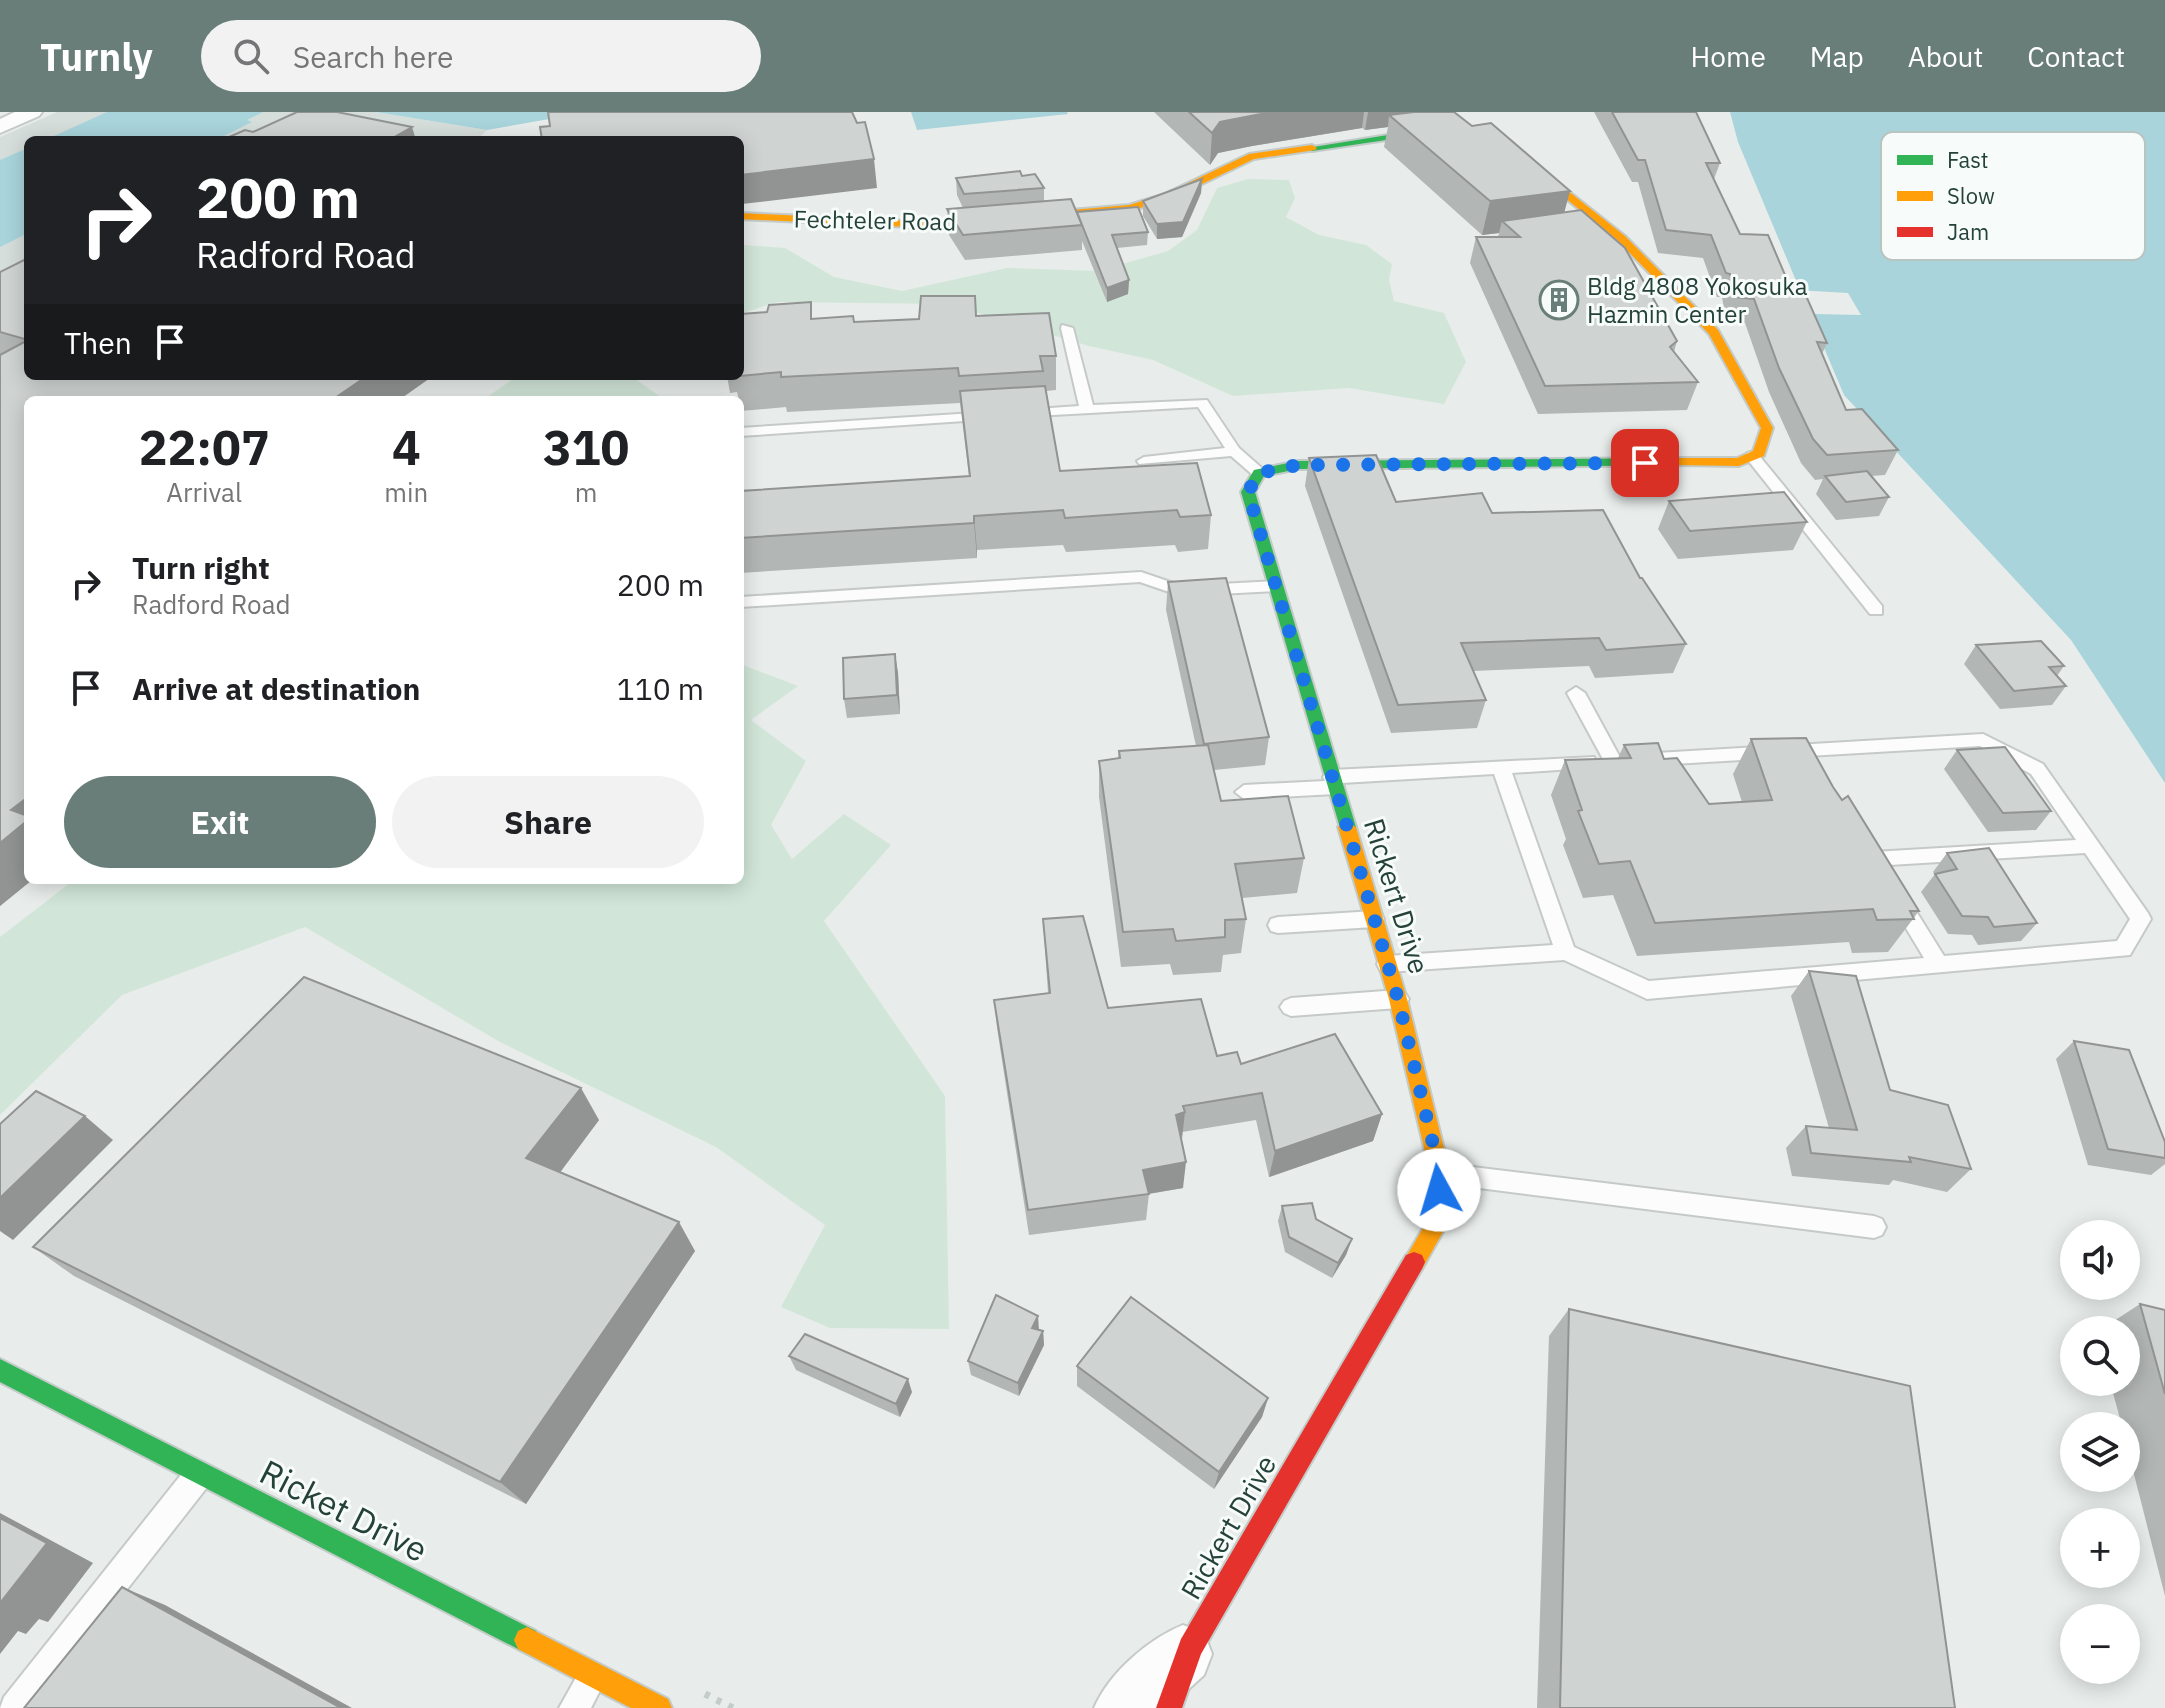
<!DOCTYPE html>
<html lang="en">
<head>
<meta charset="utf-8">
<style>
	body { margin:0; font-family:"IBM Plex Sans",sans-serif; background:#f2f2f2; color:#202124; height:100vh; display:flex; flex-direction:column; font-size:30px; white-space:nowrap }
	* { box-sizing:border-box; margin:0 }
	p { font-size:26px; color:#757577 }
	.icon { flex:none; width:44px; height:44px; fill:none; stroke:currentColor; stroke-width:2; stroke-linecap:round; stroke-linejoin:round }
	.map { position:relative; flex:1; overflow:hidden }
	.drawer { position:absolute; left:24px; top:284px; width:720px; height:488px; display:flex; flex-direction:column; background:#fff; border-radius:12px; box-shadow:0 4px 20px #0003 }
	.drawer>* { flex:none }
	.top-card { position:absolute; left:24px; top:24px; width:720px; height:244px; border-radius:12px; box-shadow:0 4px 20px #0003; background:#202124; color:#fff; overflow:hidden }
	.buttons { position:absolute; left:2060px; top:1108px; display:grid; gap:16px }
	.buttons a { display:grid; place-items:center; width:80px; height:80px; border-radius:50%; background:#fff; box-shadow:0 4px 20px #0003; font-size:40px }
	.pin { position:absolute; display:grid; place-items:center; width:68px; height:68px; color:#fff; margin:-34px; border-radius:16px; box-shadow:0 4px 12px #0006 }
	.me { position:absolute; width:88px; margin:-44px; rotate:354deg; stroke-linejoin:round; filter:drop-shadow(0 0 6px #0008) }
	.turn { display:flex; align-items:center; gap:28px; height:168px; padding:0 40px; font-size:36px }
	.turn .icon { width:104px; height:104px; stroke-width:2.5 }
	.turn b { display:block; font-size:56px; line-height:68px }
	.then { display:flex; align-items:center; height:76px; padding:0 40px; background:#0003; gap:16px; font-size:30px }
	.eta { display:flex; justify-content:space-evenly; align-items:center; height:136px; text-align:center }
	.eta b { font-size:48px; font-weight:700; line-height:56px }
	.button { display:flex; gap:16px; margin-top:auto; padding:16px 40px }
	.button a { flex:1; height:92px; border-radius:48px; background:#697e78; color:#fff; font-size:32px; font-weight:700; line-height:92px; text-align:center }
	.button a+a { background:#f2f2f2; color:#202124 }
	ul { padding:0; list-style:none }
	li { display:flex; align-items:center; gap:24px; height:104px; padding:0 40px }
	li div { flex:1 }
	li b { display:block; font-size:30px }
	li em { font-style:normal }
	header { display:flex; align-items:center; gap:48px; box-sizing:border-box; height:112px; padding:0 40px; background:#697e78; color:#fff }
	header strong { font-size:38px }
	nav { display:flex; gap:44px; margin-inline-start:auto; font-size:28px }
	.search { width:560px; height:72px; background:#f2f2f2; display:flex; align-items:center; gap:20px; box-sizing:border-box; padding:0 28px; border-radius:44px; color:#757577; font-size:30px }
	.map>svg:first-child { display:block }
	.built { fill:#d6dedb }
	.green { fill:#d1e6d8 }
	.water { fill:#a9d4db }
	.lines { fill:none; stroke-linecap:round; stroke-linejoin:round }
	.lane-casing { stroke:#c5cac8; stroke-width:4 }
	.street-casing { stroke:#c5cac8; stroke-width:4 }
	.fast-casing { stroke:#c3cbc8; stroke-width:4 }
	.slow-casing { stroke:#c3cbc8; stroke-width:4 }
	.jam-casing { stroke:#c3cbc8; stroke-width:4 }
	.path { stroke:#c3ccca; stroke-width:7; stroke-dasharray:5 8; stroke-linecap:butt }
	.lane { fill:#fcfcfc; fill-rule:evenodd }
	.street { fill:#fcfcfc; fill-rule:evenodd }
	.fast { fill:#30b455; fill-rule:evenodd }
	.slow { fill:#ff9f0a; fill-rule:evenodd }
	.jam { fill:#e5322d; fill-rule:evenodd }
	.wall { fill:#b2b6b5 }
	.shaded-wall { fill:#919493 }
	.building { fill:#cfd4d2; stroke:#919493; stroke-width:2 }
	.route { stroke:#1a73e8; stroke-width:14; stroke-dasharray:0 25.2 }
	.labels { text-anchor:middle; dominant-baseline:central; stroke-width:6; stroke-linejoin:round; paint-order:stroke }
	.far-street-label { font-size:24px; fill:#24423a; stroke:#f7fbf9 }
	.far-poi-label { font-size:24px; fill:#24423a; stroke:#f7fbf9; text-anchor:start }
	.street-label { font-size:28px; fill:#24423a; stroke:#f7fbf9 }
	.near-street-label { font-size:34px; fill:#24423a; stroke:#f7fbf9 }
	.key { fill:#f7fbf9; stroke:#b8c4c0; stroke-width:2 }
	.key-label { font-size:22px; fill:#24423a }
</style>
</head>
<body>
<header>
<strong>Turnly</strong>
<div class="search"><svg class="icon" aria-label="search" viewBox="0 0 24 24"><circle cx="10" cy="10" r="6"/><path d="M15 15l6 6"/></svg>Search here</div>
<nav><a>Home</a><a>Map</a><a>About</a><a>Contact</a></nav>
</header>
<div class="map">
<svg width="2165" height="1596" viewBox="0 0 2165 1596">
	<rect width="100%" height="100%" fill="#e8edeb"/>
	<path class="built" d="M57 0H376L487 18 477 28H28V168L0 182V25Z"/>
	<g class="green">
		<path d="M1248 67 1289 68 1295 86 1286 105 1319 123 1366 133 1392 152 1389 168 1394 189 1444 201 1466 250 1444 292 1349 276 1233 284 1153 248 1089 234 948 192 777 190 740 202V128L744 133 785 136 834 165 902 179 1007 156 1098 159 1168 139 1197 118 1217 76Z"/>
		<path d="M517 264H631L665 288H483Z"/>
		<path d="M740 552 798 574 751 608 806 649 771 713 792 747 844 702 891 733 824 809 945 984 949 1217 830 1216 781 1195 825 1113 716 1035 500 930 305 815 122 883 0 1003V825L74 768H740Z"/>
	</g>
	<g class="water">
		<path d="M107 0H263L247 8 252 10 216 28H45Z"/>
		<path d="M376 0H589L487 18Z"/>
		<path d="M911 0H1067L1068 2 917 18Z"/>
		<path d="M1730 0H2165V671L2071 528 1844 283 1811 205H1816L1815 202 1861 203 1848 181 1796 178 1798 175 1793 171H1797L1738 30Z"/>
		<path d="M28 36V121L0 135V48Z"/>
	</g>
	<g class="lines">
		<defs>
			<g id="lane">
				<path d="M1062 213 1073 216 1093 293 1207 288 1239 336 1264 358V364H1254L1231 344 1139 352 1137 349 1144 345 1225 336 1198 295 1017 305V299L1022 298 1079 294 1061 216Z"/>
				<path d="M990 300 997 304 995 307 740 324V316Z"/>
				<path d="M1752 340 1757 341 1882 494V502H1870L1747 347V341Z"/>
				<path d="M1141 460 1182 474 1275 469 1283 474 1275 479 1181 484 1140 470 740 495V485Z"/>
				<path d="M1576 575 1585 581 1622 649 1619 654H1607L1604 649 1567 581Z"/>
				<path d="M1983 622 2043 652 2148 801 2151 807 2130 843 1647 887 1564 848 1387 860 1380 858 1377 852 1380 846 1387 844 1553 833 1494 662 1342 671 1344 675 1342 680 1335 682 1244 687 1235 680 1244 673 1325 669 1323 665 1326 660 1332 658 1594 645 1597 650 1594 655 1588 656 1512 661 1574 835 1649 869 1924 846 1889 788 1892 783H1906L1944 844 2117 829 2130 807 2085 741 1873 754 1866 752 1863 747 1866 742 1873 740 2076 728 2031 662 1980 634 1639 654 1630 648 1639 642Z"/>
				<path d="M1374 799 1381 801 1384 807 1381 813 1374 815 1278 821 1271 819 1268 813 1271 807 1278 805Z"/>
				<path d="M1398 878 1405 881 1409 887 1405 893 1398 896 1291 904 1284 901 1280 895 1284 889 1291 886Z"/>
				<path d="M1440 1051 1874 1104 1882 1107 1886 1115 1882 1123 1874 1126 1440 1071 1432 1068 1428 1061 1432 1054Z"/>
				<path d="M198 1351 208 1354 211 1364 208 1374 34 1596H0L4 1585 188 1354Z"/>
				<path d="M592 1550 602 1555 607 1565 591 1596H559L582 1555Z"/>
			</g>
			<g id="street">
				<path d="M15 0H42L39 4 0 21V7Z"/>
				<path d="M1183 1513 1204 1521 1212 1542 1204 1563 1168 1596H1094C1109 1561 1148 1527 1183 1513Z"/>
			</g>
			<g id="fast">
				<path d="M1444 14 1447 15V19L1312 39 1307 36Z"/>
				<path d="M1681 346 1686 347V353L1298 357 1264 364 1255 380 1356 715 1347 721 1341 719 1241 380 1254 358 1298 349Z"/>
				<path d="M0 1247 536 1519 540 1528 536 1537 527 1541 518 1537 0 1270Z"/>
			</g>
			<g id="slow">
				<path d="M1312 33 1317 36 1315 38 1254 47 1173 86 1130 99 932 116 740 107V101L932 110 1129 93 1165 82 1249 42Z"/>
				<path d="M1518 44H1524L1625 124 1718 218 1773 316 1764 344 1739 354 1676 353V347L1681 346H1737L1753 339 1761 316 1709 222 1617 128 1518 48Z"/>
				<path d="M1347 709 1356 715 1407 887 1450 1061 1444 1118 1422 1157 1414 1160 1406 1157 1403 1150 1423 1116 1430 1061 1389 887 1338 715Z"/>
				<path d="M527 1515 668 1587 672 1596H631L518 1537 514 1528 518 1519Z"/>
			</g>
			<path id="jam" d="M1414 1140 1422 1143 1425 1150 1422 1157 1201 1542 1182 1596H1156L1181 1527 1406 1143Z"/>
		</defs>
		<use href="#lane" class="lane-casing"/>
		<use href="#street" class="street-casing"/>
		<use href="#fast" class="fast-casing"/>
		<use href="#slow" class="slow-casing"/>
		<use href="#jam" class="jam-casing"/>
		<path class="path" d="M705 1582 733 1596"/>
		<use href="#lane" class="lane"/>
		<use href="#street" class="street"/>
		<use href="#fast" class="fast"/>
		<use href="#slow" class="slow"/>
		<use href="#jam" class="jam"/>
	</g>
	<g class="wall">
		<path d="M1154 0H1454L1565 101 1677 229 1674 240 1698 270 1687 298 1538 302 1470 151 1476 125H1498L1499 121 1482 123 1384 35 1388 15 1365 18 1362 16 1252 34 1218 41 1210 53Z"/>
		<path d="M1594 0H1696L1720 51 1714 67 1740 122 1791 177 1827 231 1822 242 1846 298 1898 338 1885 363 1871 364 1889 385 1879 404 1836 408 1816 382 1823 367 1815 368 1801 351 1769 280 1745 211 1726 209 1722 185H1717L1703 146 1658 141 1638 70H1632Z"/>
		<path d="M956 66 1044 76V89L1077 100 1148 120 1147 133 1117 136 1129 168 1128 182 1107 190 1082 129V138L965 148 949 123 947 97 963 96 957 83Z"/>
		<path d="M1202 67 1201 81 1182 125 1157 127 1143 104V89Z"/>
		<path d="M28 149V768H32L0 794V160Z"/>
		<path d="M976 204 1056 244V278L1046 279 1060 359 1211 403 1208 437 1178 440 1175 433 1066 440 1063 433 977 438V446L740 461V379L969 364 960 291 787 300 786 295 741 299 740 288H739L737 280 730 281 727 264H740L813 206 854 210Z"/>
		<path d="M1309 346 1396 390 1492 401 1640 466 1686 532 1673 561 1595 566 1589 554 1473 559 1486 588 1477 616 1391 621 1305 374Z"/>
		<path d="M1669 389 1807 410 1793 438 1678 447 1658 417Z"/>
		<path d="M1168 470 1269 625 1265 653 1214 658 1221 689 1304 746 1297 781 1242 786 1246 807 1241 841 1223 843 1221 860 1173 863 1170 852 1121 855 1099 685V649L1118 646 1119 639 1196 634 1166 498Z"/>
		<path d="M1976 533 2064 554 2057 564 2066 574 2052 593 2000 597 1964 552Z"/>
		<path d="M895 542 898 561 900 602 847 606 844 587Z"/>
		<path d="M1751 627 1833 675 1919 799 1888 840 1852 841 1849 830 1637 844 1613 783 1583 786 1563 733 1566 727 1551 683 1565 648 1618 646 1624 633 1664 647 1709 692 1742 690 1733 662Z"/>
		<path d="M1957 638 2051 699 2036 718 1988 720 1944 657Z"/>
		<path d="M1947 741 2037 811 2021 829 1978 833 1972 823 1948 822 1921 780 1935 762 1933 760Z"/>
		<path d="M1043 807 1108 896 1217 944 1382 1002 1373 1029 1269 1065 1256 1008 1182 1020 1181 1027 1183 1076 1149 1082 1146 1108 1029 1123 997 916 994 888 1048 881Z"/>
		<path d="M1809 859 1890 978 1971 1057 1947 1080 1893 1068 1889 1073 1792 1064 1786 1036 1806 1014 1829 1016 1791 884Z"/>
		<path d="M2074 929 2165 1030V1052L2151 1063 2088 1053 2056 947Z"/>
		<path d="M599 1008 560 1060 695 1139 526 1392 74 1164 33 1135Z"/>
		<path d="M1282 1094 1316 1107 1352 1127 1346 1143 1332 1166 1285 1140 1278 1109Z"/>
		<path d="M2140 1192 2165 1198V1484L2126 1331V1314H2122L2110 1270H2126V1218H2100Z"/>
		<path d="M1569 1197 1955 1596H1537L1549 1224Z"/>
		<path d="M1039 1218 1043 1219 1044 1233 1019 1284 971 1263 968 1249Z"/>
		<path d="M789 1244 912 1280 900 1305 796 1258Z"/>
		<path d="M1077 1254 1268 1286 1262 1305 1214 1377 1077 1274Z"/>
	</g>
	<g class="shaded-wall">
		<path d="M1271 0H1364L1362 16 1252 34 1218 41 1210 53 1212 21 1220 10Z"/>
		<path d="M1368 0H1422L1389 3 1388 15 1365 18Z"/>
		<path d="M412 15 416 28H389Z"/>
		<path d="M874 47 877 76 742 92 740 81V63Z"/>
		<path d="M1202 67 1201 81 1182 125 1157 127V112Z"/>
		<path d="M1570 79 1561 113 1502 109 1499 121 1482 123 1490 89Z"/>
		<path d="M1129 168 1128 182 1107 190V176Z"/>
		<path d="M367 264H433L399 288H332Z"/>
		<path d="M974 404 977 438V446L974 411Z"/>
		<path d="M895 542 898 561 900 602 897 583Z"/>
		<path d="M28 685V768H32L0 794V731L11 698Z"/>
		<path d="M581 976 599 1008 547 1078 526 1046Z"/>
		<path d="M1185 1000 1182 1027 1176 1003Z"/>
		<path d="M1382 1002 1373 1029 1269 1065 1275 1039Z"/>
		<path d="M85 1004 113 1028 13 1128 0 1119V1086Z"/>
		<path d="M1186 1050 1183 1076 1141 1083 1143 1058Z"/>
		<path d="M679 1110 695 1139 526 1392 500 1370Z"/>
		<path d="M1352 1127 1346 1143 1332 1166 1338 1151Z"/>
		<path d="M1038 1204 1039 1218 1032 1216Z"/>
		<path d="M1043 1219 1044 1233 1019 1284 1018 1271Z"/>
		<path d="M908 1267 912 1280 900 1305 896 1292Z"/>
		<path d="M1268 1286 1262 1305 1214 1377 1219 1360Z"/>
		<path d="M0 1401 93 1451 48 1510 39 1507 26 1522 18 1519 0 1542Z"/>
		<path d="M122 1475 165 1493 352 1596H341Z"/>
	</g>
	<g class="building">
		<path d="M297 0H337L412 15 389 28H222L245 18 253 20Z"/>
		<path d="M548 0H852L857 11 865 10 874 47 740 63V28H542L540 15 550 14Z"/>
		<path d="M1189 0H1271L1220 10 1212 21Z"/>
		<path d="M1414 0H1454L1472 14 1491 11 1570 79 1490 89 1389 3Z"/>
		<path d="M1612 0H1696L1720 51H1706L1740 122 1768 123 1791 177H1803L1827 231 1817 230 1846 298 1862 297 1898 338 1827 343 1813 327 1779 256 1754 187 1736 185 1730 162 1726 161 1711 123 1666 118 1645 48H1638Z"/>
		<path d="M1020 59 1022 64 1035 62 1044 76 964 82 956 66Z"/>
		<path d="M1202 67 1183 110 1157 112 1143 89Z"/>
		<path d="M1071 87 1082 113 963 123 947 97Z"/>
		<path d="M1138 95 1148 120 1112 123 1129 168 1107 176 1077 100Z"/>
		<path d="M1581 98 1625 136 1677 229 1670 235 1698 270 1545 274 1476 125H1520L1502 109Z"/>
		<path d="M24 148 28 149V228L0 220V160Z"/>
		<path d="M921 184H975L976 204 1049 201 1056 244H1040L1043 259 959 264 958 256 781 265V260L740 264V212L741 202 767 200 769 193 811 190V207L853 204 854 210 919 207Z"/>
		<path d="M28 228V264H367L332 288H28V685L11 698 28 704V708L0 731V243Z"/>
		<path d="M1045 274 1060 359 1197 351 1211 403 1180 405 1177 398 1065 406 1063 398 974 404V411L740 426V379L970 364 960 279Z"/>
		<path d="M1376 343 1396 390 1482 381 1492 401 1603 398 1640 466H1642L1686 532 1606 538 1599 526 1461 531 1486 588 1398 593 1309 346Z"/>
		<path d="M1867 359 1889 385 1846 390 1825 364Z"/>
		<path d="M1784 380 1807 410 1690 419 1669 389Z"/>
		<path d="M1226 466 1269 625 1204 632 1168 470Z"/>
		<path d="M2041 529 2064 554 2049 555 2066 574 2014 579 1976 533Z"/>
		<path d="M895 542 897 583 844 587 843 546Z"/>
		<path d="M1806 626 1833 675 1842 688 1848 684 1919 799H1910L1914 807 1877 808 1873 797 1655 811 1630 749 1599 752 1578 699 1582 698 1565 648 1631 646 1624 633 1658 631 1664 647 1677 646 1709 692 1772 688 1751 627Z"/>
		<path d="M1208 633 1221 689 1288 684 1304 746 1235 752 1246 807 1225 808V825L1176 829 1173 817 1123 820 1099 649 1120 646 1119 639Z"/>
		<path d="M2005 635 2051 699 2003 701 1957 638Z"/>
		<path d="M1989 736 2037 811 1994 815 1988 805 1962 804 1935 762 1957 757 1947 741Z"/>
		<path d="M1083 804 1108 896 1201 887 1217 944 1237 940 1241 952 1335 922 1382 1002 1275 1039 1262 981 1183 994 1185 1000 1176 1003 1186 1050 1143 1058 1149 1082 1028 1098 994 888 1050 881 1043 807Z"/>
		<path d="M1809 859 1856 864 1890 978 1948 993 1971 1057 1909 1045 1911 1050 1811 1041 1806 1014 1857 1018Z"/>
		<path d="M304 865 581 976 526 1046 679 1110 500 1370 33 1135Z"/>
		<path d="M2074 929 2129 938 2165 1030V1046L2108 1037Z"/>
		<path d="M36 979 85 1004 0 1086V1012Z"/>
		<path d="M1312 1091 1316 1107 1352 1127 1338 1151 1289 1125 1282 1094Z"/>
		<path d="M996 1183 1038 1204 1032 1216 1043 1219 1018 1271 968 1249Z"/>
		<path d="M1131 1185 1268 1286 1219 1360 1077 1254Z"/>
		<path d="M2140 1192 2165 1198V1282Z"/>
		<path d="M1569 1197 1910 1274 1955 1596H1560Z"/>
		<path d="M805 1222 908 1267 896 1292 789 1244Z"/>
		<path d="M0 1406 47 1431 0 1491Z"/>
		<path d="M122 1475 341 1596H24Z"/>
	</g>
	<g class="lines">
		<path class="route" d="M1439 1078 1440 1061 1398 887 1248 380 1259 361 1298 353 1645 351"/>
	</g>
	<defs>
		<symbol id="building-ring" viewBox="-11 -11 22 22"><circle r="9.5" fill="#f7fbf9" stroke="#697e78" stroke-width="1.5"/><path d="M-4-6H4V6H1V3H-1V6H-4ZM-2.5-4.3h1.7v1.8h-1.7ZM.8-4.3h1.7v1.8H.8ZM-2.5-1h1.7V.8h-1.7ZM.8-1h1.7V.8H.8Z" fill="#697e78"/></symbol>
	</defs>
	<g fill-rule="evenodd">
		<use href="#building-ring" x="1537" y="166" width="44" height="44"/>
	</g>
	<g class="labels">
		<g class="far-street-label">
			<text transform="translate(875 108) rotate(1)">Fechteler Road</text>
		</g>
		<g class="far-poi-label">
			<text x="1587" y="174">Bldg 4808 Yokosuka<tspan x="1587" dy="28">Hazmin Center</tspan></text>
		</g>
		<g class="street-label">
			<text transform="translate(1397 784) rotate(73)">Rickert Drive</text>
			<text transform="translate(1228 1415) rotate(-60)">Rickert Drive</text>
		</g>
		<g class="near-street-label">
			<text transform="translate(344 1398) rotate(27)">Ricket Drive</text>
		</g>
	</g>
	<rect x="1881" y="20" width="264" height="128" rx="12" class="key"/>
	<rect x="1897" y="43" width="36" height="10" fill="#30b455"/>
	<rect x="1897" y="79" width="36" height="10" fill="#ff9f0a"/>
	<rect x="1897" y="115" width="36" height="10" fill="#e5322d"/>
	<g class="key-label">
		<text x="1947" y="56">Fast</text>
		<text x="1947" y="92">Slow</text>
		<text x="1947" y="128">Jam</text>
	</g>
</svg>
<div class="buttons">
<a><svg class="icon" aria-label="sound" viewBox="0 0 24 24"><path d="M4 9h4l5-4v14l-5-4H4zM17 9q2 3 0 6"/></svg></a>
<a><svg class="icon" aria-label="search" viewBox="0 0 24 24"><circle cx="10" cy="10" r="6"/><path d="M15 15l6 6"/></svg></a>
<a><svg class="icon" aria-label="layers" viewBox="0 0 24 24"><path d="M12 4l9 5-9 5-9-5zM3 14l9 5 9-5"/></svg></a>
<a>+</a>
<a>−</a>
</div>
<div class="pin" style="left:1645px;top:351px;background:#d93025"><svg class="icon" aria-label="arrive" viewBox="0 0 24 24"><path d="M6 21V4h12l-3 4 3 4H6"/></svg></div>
<svg class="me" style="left:1439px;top:1078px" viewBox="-20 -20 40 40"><circle r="19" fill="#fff"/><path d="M0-13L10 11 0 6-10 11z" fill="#1a73e8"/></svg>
<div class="top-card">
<div class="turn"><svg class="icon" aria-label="right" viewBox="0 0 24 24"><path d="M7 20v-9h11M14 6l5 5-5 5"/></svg><div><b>200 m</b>Radford Road</div></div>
<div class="then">Then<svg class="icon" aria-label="arrive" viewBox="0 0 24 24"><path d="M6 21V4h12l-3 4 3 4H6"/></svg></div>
</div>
<section class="drawer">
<div class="eta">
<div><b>22:07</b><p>Arrival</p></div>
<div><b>4</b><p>min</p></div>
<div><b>310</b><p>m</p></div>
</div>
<ul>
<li><svg class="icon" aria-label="right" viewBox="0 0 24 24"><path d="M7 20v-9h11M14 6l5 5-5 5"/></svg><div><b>Turn right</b><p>Radford Road</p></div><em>200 m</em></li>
<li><svg class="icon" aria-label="arrive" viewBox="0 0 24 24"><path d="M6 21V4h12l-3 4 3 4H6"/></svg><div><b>Arrive at destination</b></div><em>110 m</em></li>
</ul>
<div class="button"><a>Exit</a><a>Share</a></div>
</section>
</div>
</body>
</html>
